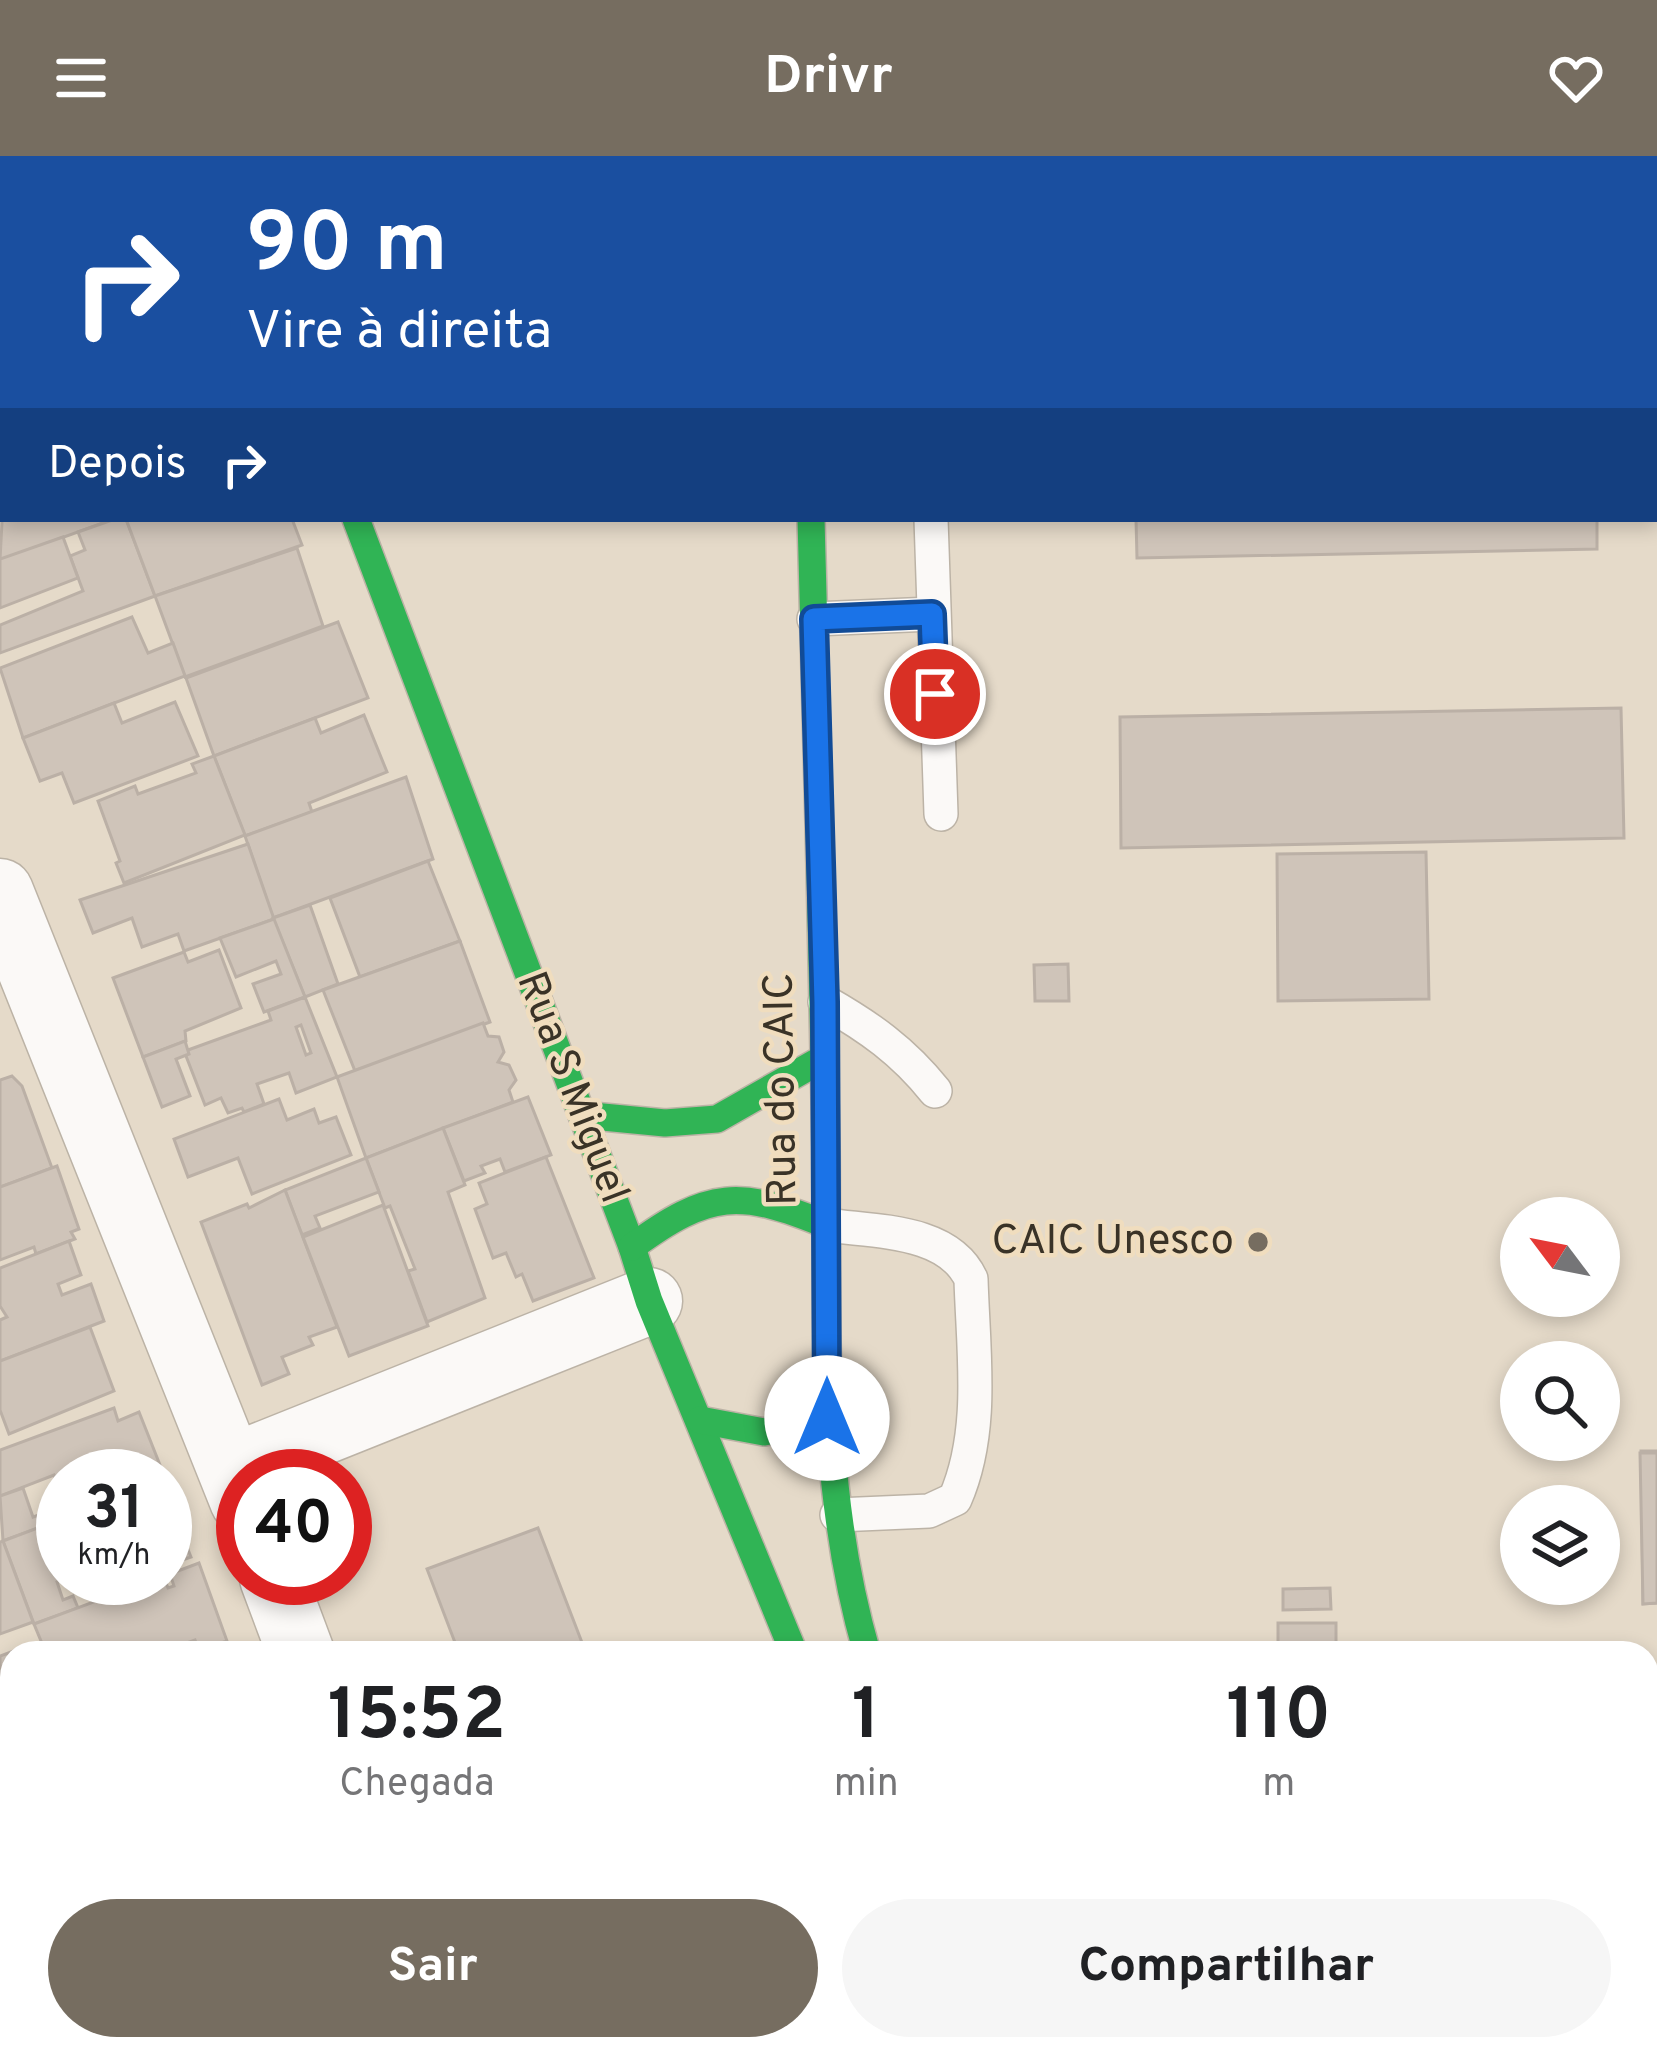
<!DOCTYPE html>
<html lang="pt">
<head>
<meta charset="utf-8">
<style>
	body { margin:0; font-family:Overpass,sans-serif; background:#f6f6f6; color:#202124; height:100vh; display:flex; flex-direction:column; font-size:45px; white-space:nowrap }
	* { box-sizing:border-box; margin:0 }
	p { font-size:39px; color:#757577 }
	.icon { flex:none; width:66px; height:66px; fill:none; stroke:currentColor; stroke-width:2; stroke-linecap:round; stroke-linejoin:round }
	.map { position:relative; flex:1; overflow:hidden }
	.panel { position:absolute; left:0px; top:1485px; width:1659px; height:420px; display:flex; flex-direction:column; background:#fff; border-radius:36px 36px 0 0; box-shadow:0 6px 18px #0003 }
	.panel>* { flex:none }
	.hud { position:absolute; left:0px; top:0px; width:1659px; height:366px; box-shadow:0 6px 18px #0003; background:#1a4fa0; color:#fff; overflow:hidden }
	.needle { width:78px; rotate:302deg }
	.controls { position:absolute; left:1500px; top:1041px; display:grid; gap:24px }
	.controls a { display:grid; place-items:center; width:120px; height:120px; border-radius:50%; background:#fff; box-shadow:0 6px 18px #0003; font-size:60px }
	.speed { position:absolute; left:36px; top:1293px; display:flex; gap:24px; font-size:60px; font-weight:700; text-align:center }
	.speed>* { display:grid; place-content:center; width:156px; height:156px; border-radius:50%; background:#fff; box-shadow:0 6px 18px #0003; line-height:1 }
	.speed small { font-size:30px; font-weight:400 }
	.speed .limit { border:18px solid #d22; background:#fff; color:#111 }
	.pin { position:absolute; display:grid; place-items:center; width:102px; height:102px; color:#fff; margin:-51px; border:6px solid #fff; border-radius:50%; box-shadow:0 3px 12px #0007 }
	.me { position:absolute; width:132px; margin:-66px; rotate:0deg; stroke-linejoin:round; filter:drop-shadow(0 0 9px #0008) }
	.turn { display:flex; align-items:center; gap:42px; height:252px; padding:0 48px; font-size:54px }
	.turn .icon { width:156px; height:156px; stroke-width:2.5 }
	.turn b { display:block; font-size:84px; line-height:102px }
	.then { display:flex; align-items:center; height:114px; padding:0 48px; background:#0003; gap:24px; font-size:45px }
	.eta { display:flex; justify-content:space-evenly; align-items:center; height:204px; text-align:center }
	.eta b { font-size:72px; font-weight:700; line-height:84px }
	.primary-button { display:flex; gap:24px; margin-top:auto; padding:24px 48px }
	.primary-button a { flex:1; height:138px; border-radius:72px; background:#766d60; color:#fff; font-size:48px; font-weight:700; line-height:138px; text-align:center }
	.primary-button a+a { background:#f6f6f6; color:#202124 }
	header { display:flex; justify-content:space-between; align-items:center; height:156px; padding:0 48px; background:#766d60; color:#fff; font-size:54px; font-weight:700 }
	.map>svg:first-child { display:block }
	.building { fill:#cfc4b9; stroke:#bbb0a6; stroke-width:3; fill-rule:evenodd }
	.lines { fill:none; stroke-linecap:round; stroke-linejoin:round }
	.lane-casing { stroke:#bcb3a6; stroke-width:36 }
	.street-casing { stroke:#bcb3a6; stroke-width:69 }
	.fast-casing { stroke:#bcb3a6; stroke-width:30 }
	.slow-casing { stroke:#bcb3a6; stroke-width:30 }
	.jam-casing { stroke:#bcb3a6; stroke-width:30 }
	.lane { stroke:#fbf9f7; stroke-width:33 }
	.street { stroke:#fbf9f7; stroke-width:66 }
	.fast { stroke:#30b455; stroke-width:27 }
	.slow { stroke:#ff9f0a; stroke-width:27 }
	.jam { stroke:#e5322d; stroke-width:27 }
	.route-casing { stroke:#114b97; stroke-width:30 }
	.route { stroke:#1a73e8; stroke-width:21 }
	.poi-dot { fill:#766d60; stroke:#f0ddbe; stroke-width:4.5 }
	.labels { text-anchor:middle; dominant-baseline:central; stroke-width:9; stroke-linejoin:round; paint-order:stroke }
	.street-label { font-size:42px; fill:#3a3327; stroke:#f0ddbe }
	.poi-label { font-size:42px; fill:#3a3327; stroke:#f0ddbe; text-anchor:end }
</style>
</head>
<body>
<header><svg class="icon" aria-label="menu" viewBox="0 0 24 24"><path d="M4 6h16M4 12h16M4 18h16"/></svg>Drivr<svg class="icon" aria-label="heart" viewBox="0 0 24 24"><path d="M12 20l-8-8c-3-5 5-10 8-4 3-6 11-1 8 4z"/></svg></header>
<div class="map">
<svg width="1657" height="1905" viewBox="0 0 1657 1905">
	<rect width="100%" height="100%" fill="#e5dac9"/>
	<g class="building">
		<rect x="466" y="0" width="130" height="3"/>
		<rect x="1110" y="0" width="437" height="3"/>
		<rect x="1110" y="0" width="437" height="3"/>
		<path d="M3 347V363H114L0 404Z"/>
		<path d="M115 363H126L155 440 0 497V469L83 435 70 400 85 394 78 376Z"/>
		<path d="M126 363H292L302 389 155 440Z"/>
		<path d="M1136 363H1597V393L1137 402Z"/>
		<path d="M63 381 78 422 0 452V403Z"/>
		<path d="M297 392 323 470 185 521 155 440Z"/>
		<path d="M132 461 148 497 173 487 185 520 23 582 0 512Z"/>
		<path d="M338 466 368 542 214 600 186 522Z"/>
		<path d="M175 546 198 600 74 647 62 617 40 625 23 582 114 547 122 567Z"/>
		<path d="M1621 552 1624 682 1121 692 1120 561Z"/>
		<path d="M364 559 387 616 309 647 312 656 245 680 214 600 315 562 321 577Z"/>
		<path d="M214 600 245 679 124 727 116 707 120 705 98 645 135 630 138 638 196 617 192 608Z"/>
		<path d="M406 621 433 703 273 762 245 680Z"/>
		<path d="M248 688 274 763 184 795 178 778 142 791 132 762 93 777 80 744Z"/>
		<path d="M1426 696 1429 843 1278 845 1277 698Z"/>
		<path d="M428 705 460 785 360 821 330 742Z"/>
		<path d="M310 749 338 828 305 841 273 762Z"/>
		<path d="M274 763 305 841 264 856 253 828 281 818 276 805 236 821 220 782Z"/>
		<path d="M460 785 490 866 355 915 323 834Z"/>
		<path d="M219 794 241 852 185 875 186 885 143 901 113 822 184 796 188 806Z"/>
		<path d="M1068 808 1069 845H1035L1034 809Z"/>
		<path d="M305 841 337 921 296 937 289 917 257 928 264 948 244 956 242 952 228 957 221 942 205 949 186 900 188 894 271 864 268 855ZM301 869 311 897 306 899 296 871Z"/>
		<path d="M483 867 488 880 499 881 504 896 498 906 509 909 516 924 509 934 513 946 366 1002 337 921Z"/>
		<path d="M185 885 189 898 176 903 190 940 162 951 143 901Z"/>
		<path d="M12 920 22 930 52 1012 0 1031V924Z"/>
		<path d="M528 941 551 999 505 1016 500 1003 481 1010 485 1017 464 1025 443 972Z"/>
		<path d="M279 943 287 964 314 953 319 967 336 961 351 999 252 1038 238 1002 188 1021 174 983Z"/>
		<path d="M443 972 465 1029 448 1036 485 1142 427 1166 408 1115 415 1113 390 1050 385 1052 366 1002Z"/>
		<path d="M546 1001 594 1122 533 1145 522 1118 516 1121 506 1097 493 1102 475 1053 487 1048 479 1027Z"/>
		<path d="M366 1002 379 1036 315 1060 320 1072 302 1079 285 1034Z"/>
		<path d="M57 1010 79 1073 71 1076 75 1083 36 1098 34 1091 0 1104V1031Z"/>
		<path d="M285 1034 337 1171 309 1181 313 1189 282 1201 289 1218 262 1229 201 1066 247 1048 249 1052Z"/>
		<path d="M383 1049 428 1170 349 1200 303 1081Z"/>
		<path d="M69 1085 81 1119 58 1128 62 1139 91 1128 104 1165 0 1205V1164L7 1161 0 1150V1112Z"/>
		<path d="M90 1171 114 1235 9 1278 0 1254V1205Z"/>
		<path d="M114 1252 118 1265 139 1256 160 1309 139 1320H63V1342L54 1319 0 1340V1294Z"/>
		<path d="M1641 1295H1657V1447L1643 1448Z"/>
		<path d="M1640 1297H1657V1447L1643 1448Z"/>
		<path d="M23 1332 33 1361 51 1355 55 1366 3 1385 0 1340Z"/>
		<path d="M165 1336 191 1401 165 1410Z"/>
		<path d="M48 1368 54 1383 58 1380 56 1373 63 1371V1422H68L57 1426 63 1444 73 1440 78 1452 34 1468 3 1385Z"/>
		<path d="M538 1372 586 1497H459L427 1413Z"/>
		<path d="M3 1385 33 1466 0 1478V1386Z"/>
		<path d="M199 1407 227 1485 199 1495 195 1484 160 1497H46L34 1468 158 1422H164L168 1432 174 1430 170 1418Z"/>
		<path d="M73 1422H130L80 1439Z"/>
		<path d="M1330 1432 1331 1453 1283 1454V1433Z"/>
		<rect x="1278" y="1467" width="58" height="20"/>
		<path d="M27 1490 30 1497H12V1560L0 1564V1500Z"/>
		<path d="M12 1565V1642L0 1646V1570Z"/>
		<path d="M1647 1669 1657 1672V1797L1647 1792Z"/>
		<path d="M12 1680V1741L0 1746V1684Z"/>
		<path d="M12 1765V1853L0 1822V1769Z"/>
		<path d="M1647 1876 1657 1881V1905H1585L1590 1893H1647Z"/>
		<path d="M16 1893H102L106 1902 15 1905 11 1895Z"/>
		<path d="M512 1893H582L584 1900 569 1905H516Z"/>
		<path d="M606 1893H700L705 1905H573Z"/>
		<path d="M1334 1893H1587L1581 1905H1360Z"/>
	</g>
	<g class="lines">
		<defs>
			<g id="lane">
				<path d="M929 0V3"/>
				<path d="M931 363 941 658"/>
				<path d="M814 463 932 458"/>
				<path d="M825 846C869 871 903 895 935 935"/>
				<path d="M827 1069C875 1076 948 1073 971 1123 973 1195 985 1275 955 1343L929 1355 837 1359"/>
			</g>
			<g id="street">
				<path d="M0 196H3"/>
				<path d="M0 736 243 1344"/>
				<path d="M231 1312 649 1145"/>
				<path d="M273 1422 301 1497"/>
				<path d="M1647 1589H1657"/>
				<path d="M444 1893 448 1905"/>
				<path d="M238 1905 271 1893"/>
			</g>
			<g id="fast">
				<path d="M803 0V3"/>
				<path d="M356 363 632 1091 649 1145 794 1497"/>
				<path d="M811 363C817 572 822 782 826 991 828 1165 818 1328 867 1497"/>
				<path d="M582 959 665 967 717 963 824 902"/>
				<path d="M632 1091C709 1034 740 1033 827 1069"/>
				<path d="M700 1264 764 1276 827 1262"/>
				<path d="M1036 1893 1041 1905"/>
			</g>
			<path id="slow" d="M945 1893 950 1905"/>
			<path id="jam" d="M708 0V3"/>
		</defs>
		<use href="#lane" class="lane-casing"/>
		<use href="#street" class="street-casing"/>
		<use href="#fast" class="fast-casing"/>
		<use href="#slow" class="slow-casing"/>
		<use href="#jam" class="jam-casing"/>
		<use href="#lane" class="lane"/>
		<use href="#street" class="street"/>
		<use href="#fast" class="fast"/>
		<use href="#slow" class="slow"/>
		<use href="#jam" class="jam"/>
	</g>
	<g class="lines">
		<defs>
			<path id="route" d="M827 1262 825 846 814 463 932 458 935 538"/>
		</defs>
		<use href="#route" class="route-casing"/>
		<use href="#route" class="route"/>
	</g>
	<circle class="poi-dot" cx="1258" cy="1086" r="12"/>
	<g class="labels">
		<g class="street-label">
			<text transform="translate(571 932) rotate(69)">Rua S Miguel</text>
			<text transform="translate(783 933) rotate(-91)">Rua do CAIC</text>
		</g>
		<g class="poi-label">
			<text x="1234" y="1086">CAIC Unesco</text>
		</g>
	</g>
</svg>
<div class="controls">
<a><svg class="needle" viewBox="-14 -14 28 28"><path d="M0-13l5 13h-10z" fill="#e53935"/><path d="M0 13l5-13h-10z" fill="#757577"/></svg></a>
<a><svg class="icon" aria-label="search" viewBox="0 0 24 24"><circle cx="10" cy="10" r="6"/><path d="M15 15l6 6"/></svg></a>
<a><svg class="icon" aria-label="layers" viewBox="0 0 24 24"><path d="M12 4l9 5-9 5-9-5zM3 14l9 5 9-5"/></svg></a>
</div>
<div class="speed"><div>31<small>km/h</small></div><div class="limit">40</div></div>
<div class="pin" style="left:935px;top:538px;background:#d93025"><svg class="icon" aria-label="arrive" viewBox="0 0 24 24"><path d="M6 21V4h12l-3 4 3 4H6"/></svg></div>
<svg class="me" style="left:827px;top:1262px" viewBox="-20 -20 40 40"><circle r="19" fill="#fff"/><path d="M0-13L10 11 0 6-10 11z" fill="#1a73e8"/></svg>
<div class="hud">
<div class="turn"><svg class="icon" aria-label="right" viewBox="0 0 24 24"><path d="M7 20v-9h11M14 6l5 5-5 5"/></svg><div><b>90 m</b>Vire à direita</div></div>
<div class="then">Depois<svg class="icon" aria-label="right" viewBox="0 0 24 24"><path d="M7 20v-9h11M14 6l5 5-5 5"/></svg></div>
</div>
<section class="panel">
<div class="eta">
<div><b>15:52</b><p>Chegada</p></div>
<div><b>1</b><p>min</p></div>
<div><b>110</b><p>m</p></div>
</div>
<div class="primary-button"><a>Sair</a><a>Compartilhar</a></div>
</section>
</div>
</body>
</html>
